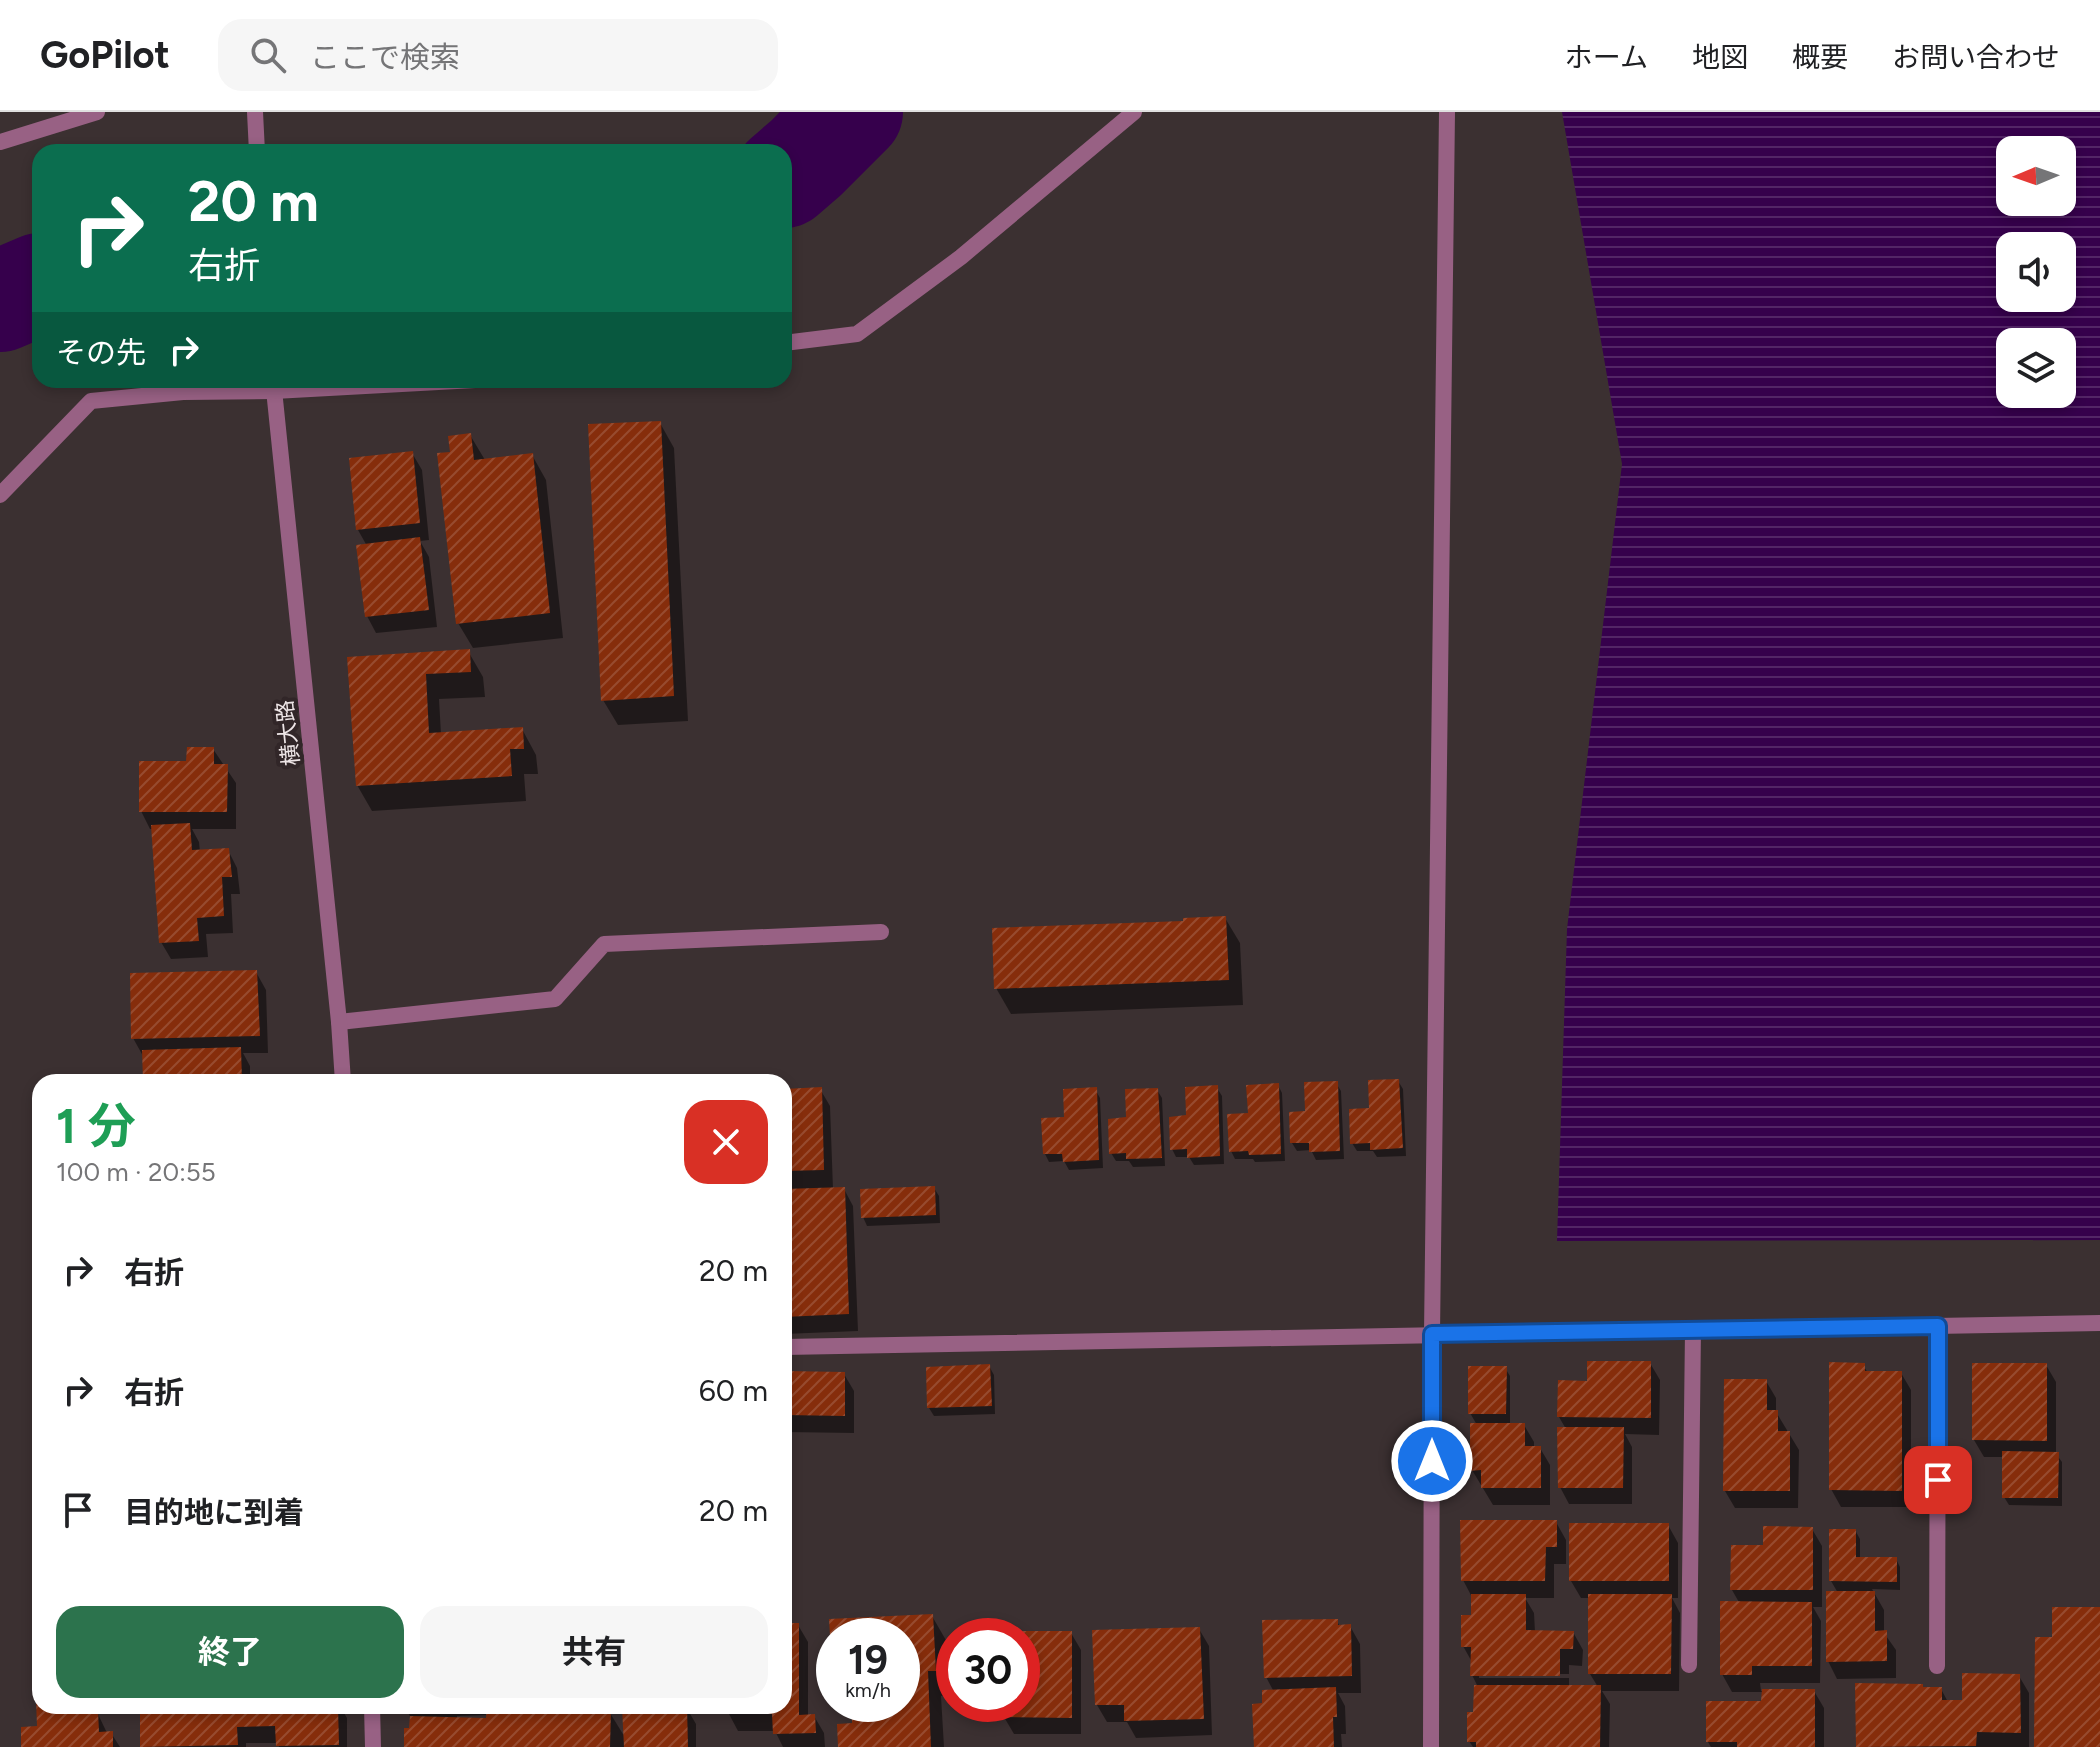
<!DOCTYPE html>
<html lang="ja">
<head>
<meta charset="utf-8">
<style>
	body { margin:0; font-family:Figtree,"Noto Sans JP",sans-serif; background:#f6f6f6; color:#202124; height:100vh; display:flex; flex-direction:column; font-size:30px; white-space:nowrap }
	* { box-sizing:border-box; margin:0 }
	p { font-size:26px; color:#757577 }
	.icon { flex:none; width:44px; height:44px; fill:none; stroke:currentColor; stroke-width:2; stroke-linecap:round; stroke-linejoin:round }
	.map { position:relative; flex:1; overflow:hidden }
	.panel { position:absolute; left:32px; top:962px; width:760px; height:640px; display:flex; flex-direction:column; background:#fff; border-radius:24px; box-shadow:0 4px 12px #0003 }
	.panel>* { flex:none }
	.banner { position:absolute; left:32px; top:32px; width:760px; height:244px; border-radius:24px; box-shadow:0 4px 12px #0003; background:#0b6e4f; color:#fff; overflow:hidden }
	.needle { width:52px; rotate:268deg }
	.controls { position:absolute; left:1996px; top:24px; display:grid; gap:16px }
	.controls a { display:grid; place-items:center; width:80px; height:80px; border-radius:16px; background:#fff; box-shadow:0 4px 12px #0003; font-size:40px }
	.speed { position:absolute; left:816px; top:1506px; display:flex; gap:16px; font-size:40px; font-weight:700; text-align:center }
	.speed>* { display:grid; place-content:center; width:104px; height:104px; border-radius:50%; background:#fff; box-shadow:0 4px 12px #0003; line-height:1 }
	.speed small { font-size:20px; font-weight:400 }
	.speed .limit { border:12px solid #d22; background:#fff; color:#111 }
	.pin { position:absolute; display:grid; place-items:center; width:68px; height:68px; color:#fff; margin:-34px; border-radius:16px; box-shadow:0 4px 12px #0006 }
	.me { position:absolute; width:88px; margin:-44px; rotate:0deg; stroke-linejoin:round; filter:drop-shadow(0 0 6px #0008) }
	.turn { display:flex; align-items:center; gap:28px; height:168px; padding:0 24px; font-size:36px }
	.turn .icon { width:104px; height:104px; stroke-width:2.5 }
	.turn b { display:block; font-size:56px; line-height:68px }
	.then { display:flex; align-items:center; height:76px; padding:0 24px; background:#0003; gap:16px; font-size:30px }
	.round { display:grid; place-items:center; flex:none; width:84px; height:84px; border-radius:24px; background:#f6f6f6 }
	.summary { display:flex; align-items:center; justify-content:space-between; height:136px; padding:0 24px }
	h1 { font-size:48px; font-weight:700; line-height:60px; color:#1e9e55 }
	.cta { display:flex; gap:16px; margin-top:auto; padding:16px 24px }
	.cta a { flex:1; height:92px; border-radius:24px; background:#2c734d; color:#fff; font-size:32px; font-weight:700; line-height:92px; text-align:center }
	.cta a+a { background:#f6f6f6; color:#202124 }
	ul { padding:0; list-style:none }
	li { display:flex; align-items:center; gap:24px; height:120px; padding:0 24px }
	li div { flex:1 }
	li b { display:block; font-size:30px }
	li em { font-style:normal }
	header { display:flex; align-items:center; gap:48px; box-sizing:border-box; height:112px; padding:0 40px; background:#fff; border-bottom:2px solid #e0e0e0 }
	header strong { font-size:38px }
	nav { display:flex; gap:44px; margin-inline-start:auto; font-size:28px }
	.search { width:560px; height:72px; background:#f6f6f6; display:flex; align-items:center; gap:20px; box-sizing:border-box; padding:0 28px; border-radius:24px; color:#757577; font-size:30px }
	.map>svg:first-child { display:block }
	.water { fill:url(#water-rules); fill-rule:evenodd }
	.shadow { fill:#0007; fill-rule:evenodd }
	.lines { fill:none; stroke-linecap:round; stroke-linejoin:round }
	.river { stroke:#36004c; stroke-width:102 }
	.building { fill:url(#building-hatch) }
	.service { stroke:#986184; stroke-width:16 }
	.minor { stroke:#986184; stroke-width:16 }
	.route-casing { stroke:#114b97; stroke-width:20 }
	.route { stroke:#1a73e8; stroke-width:14 }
	.labels { text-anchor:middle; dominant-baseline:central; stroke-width:8; stroke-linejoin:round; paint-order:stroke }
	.street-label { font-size:22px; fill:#ede5e6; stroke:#312628 }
</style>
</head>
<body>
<header>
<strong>GoPilot</strong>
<div class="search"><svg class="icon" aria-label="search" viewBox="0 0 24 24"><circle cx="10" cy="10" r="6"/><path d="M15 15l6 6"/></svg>ここで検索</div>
<nav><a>ホーム</a><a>地図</a><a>概要</a><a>お問い合わせ</a></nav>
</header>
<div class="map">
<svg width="2100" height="1635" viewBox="0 0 2100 1635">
	<defs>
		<pattern id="water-rules" width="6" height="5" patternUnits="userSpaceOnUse" patternTransform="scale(2)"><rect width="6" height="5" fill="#36004c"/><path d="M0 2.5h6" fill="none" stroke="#532566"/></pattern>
		<pattern id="building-hatch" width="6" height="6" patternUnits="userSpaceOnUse" patternTransform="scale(2)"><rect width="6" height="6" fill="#862d0b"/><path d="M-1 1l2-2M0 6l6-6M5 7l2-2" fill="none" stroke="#974b2f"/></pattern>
	</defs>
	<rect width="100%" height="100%" fill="#3b3031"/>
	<path class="water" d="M1562 0H2100V1128L1557 1129 1567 817 1622 352ZM2010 38H2062V90H2010ZM2010 134H2062V186H2010ZM2010 230H2062V282H2010Z"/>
	<g class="shadow">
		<path d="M660 311 674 336 688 609 618 613 603 588Z"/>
		<path d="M470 323 485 348 532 343 546 368 563 526 473 536 458 511 453 342Z"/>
		<path d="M412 341 422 358 429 428 420 429 429 445 437 515 376 521 367 504V434L358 418Z"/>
		<path d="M468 539 483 565 485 585 439 587 441 622 522 617 536 643 538 662H524L526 689 372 699 357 673 349 547Z"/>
		<path d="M213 637 236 671V717H192L199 730 200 740 228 738 237 756 240 782H231L233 821 206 822 208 845 171 847 161 830 153 717H150L141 699 188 651Z"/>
		<path d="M1225 806 1240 831 1243 893 1011 902 996 876 1185 811Z"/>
		<path d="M256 860 266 878 268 941H243L250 954V970H145L143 944 133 926Z"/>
		<path d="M1398 969 1403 977 1406 1044 1377 1045 1373 1039H1357L1352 1031 1371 998Z"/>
		<path d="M1336 971 1341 979 1344 1047 1316 1048 1311 1038 1297 1039 1292 1031 1307 1001Z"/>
		<path d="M1278 973 1282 981 1285 1049 1255 1050 1253 1047H1235L1231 1039 1250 1003Z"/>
		<path d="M1217 976 1222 984 1224 1052 1194 1053 1189 1045H1176L1172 1037 1188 1005Z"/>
		<path d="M820 977 830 994 833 1077H844L853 1094 858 1219 784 1222V979Z"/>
		<path d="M1095 977 1100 986 1103 1056 1069 1058 1064 1049 1049 1050 1045 1042 1066 1007Z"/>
		<path d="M1157 978 1162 986 1165 1054 1133 1055 1129 1049H1116L1111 1041 1128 1007Z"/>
		<path d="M934 1076 939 1084 940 1111 867 1114 863 1105Z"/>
		<path d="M1650 1251 1660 1268 1659 1323 1625 1322 1632 1335V1392H1569L1560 1375 1566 1317 1559 1305 1589 1271Z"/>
		<path d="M1863 1253 1868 1261H1901L1911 1278V1395H1841L1831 1377Z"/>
		<path d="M2046 1253 2056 1270V1342L2062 1350V1394L2009 1393 2004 1385V1345H1984L1974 1328Z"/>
		<path d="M989 1254 994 1263 995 1302 934 1304 929 1296Z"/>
		<path d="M1505 1256 1510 1264V1313H1524L1534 1330V1336H1540L1550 1353V1393H1493L1472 1358 1477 1313 1470 1301Z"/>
		<path d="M784 1261 844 1262 854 1279V1321L784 1320Z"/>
		<path d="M1766 1269 1776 1286V1300L1799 1338 1798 1396H1735L1725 1379Z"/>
		<path d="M1556 1410 1566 1428V1452H1554V1486H1525L1534 1501 1535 1520H1573L1583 1538 1582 1554 1569 1553V1562H1479V1566H1569V1575H1598L1590 1562V1486H1581L1571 1469 1668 1413 1678 1431V1486H1672L1680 1501 1679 1579H1602L1610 1592 1609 1635H1473L1469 1629 1478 1575 1472 1563V1550L1463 1534 1473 1505V1487L1463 1468Z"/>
		<path d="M1812 1417 1822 1434V1495H1813L1821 1509 1820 1571H1760L1761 1579H1814L1824 1596V1635H1711L1708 1630 1763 1591 1764 1580H1732L1722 1562 1740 1492 1732 1478 1764 1435Z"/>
		<path d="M1855 1418 1860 1427V1447H1896L1900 1455V1478L1872 1477 1884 1498V1521L1896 1538V1566L1837 1567 1828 1549 1838 1481 1831 1469Z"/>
		<path d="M932 1504 947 1530 950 1583 941 1584 944 1635H840L854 1613 891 1598V1592H902V1524H834V1558L831 1509Z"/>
		<path d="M1337 1509 1340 1515 1350 1514 1360 1532 1361 1581H1338L1345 1594 1346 1622H1341L1342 1635H1256L1264 1592 1274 1580 1266 1565Z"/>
		<path d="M784 1513H798L808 1530V1605L814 1604 824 1621 825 1635H783L775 1619H738L729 1602 728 1594H784Z"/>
		<path d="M1199 1517 1209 1534 1212 1623 1136 1626 1127 1610H1107L1097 1593Z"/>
		<path d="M1071 1521 1081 1538V1622H1014L1004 1605 1002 1592H1022V1524H993Z"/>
		<path d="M2019 1564 2029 1581V1635H1858L1857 1573 1941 1577 1948 1590H1964Z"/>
		<path d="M40 1590V1594H67L70 1600H97L107 1621H111L120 1635H23L39 1616Z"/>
		<path d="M142 1594H340L347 1606V1635H279L278 1631H246V1635H143Z"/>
		<path d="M404 1594H532V1598L610 1601 626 1627 686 1595 696 1612V1635H406L411 1606ZM488 1603V1608L457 1607V1604Z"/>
	</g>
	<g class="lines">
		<g class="river">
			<path d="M784 65 806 46 852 0"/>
			<path d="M0 189 40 172"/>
		</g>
	</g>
	<g class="building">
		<path d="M661 309 674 584 601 589 588 312Z"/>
		<path d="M471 321 474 348 533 341 550 501 456 512 437 341 450 340 448 324Z"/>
		<path d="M413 339 420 411 356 418 349 346Z"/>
		<path d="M420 425 429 498 365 505 356 433Z"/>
		<path d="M470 537 471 560 426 562 429 621 523 615 524 637H510L512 664 356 674 347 545Z"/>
		<path d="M187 635H214V652H228L227 700H139V649H186Z"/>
		<path d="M190 711 192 738 229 736 232 765H222L224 804 197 806 199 829 159 831 151 713Z"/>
		<path d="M1226 804 1229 868 994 877 992 816 1183 809V806Z"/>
		<path d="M257 858 260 924 131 927 130 861Z"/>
		<path d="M241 935 242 970H143L142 938Z"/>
		<path d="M1399 967 1403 1036 1370 1038V1031L1350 1032 1349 997 1369 996 1368 968Z"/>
		<path d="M1338 969 1340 1039 1309 1040V1031H1290L1289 1000 1305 999 1304 970Z"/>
		<path d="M1279 971 1281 1042 1249 1043 1248 1039 1229 1040 1227 1002 1248 1001 1246 973Z"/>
		<path d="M1218 973 1220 1044 1187 1046V1037L1170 1038 1169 1005 1186 1003 1185 975Z"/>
		<path d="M822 975 824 1058 784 1059V977Z"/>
		<path d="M1097 975 1099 1048 1063 1050 1062 1042H1043L1041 1006 1064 1005 1063 977Z"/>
		<path d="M1158 976 1162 1046 1126 1047V1041L1109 1042 1108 1007 1126 1005 1125 977Z"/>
		<path d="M935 1074 936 1103 861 1106 860 1077Z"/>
		<path d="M845 1075 849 1202 784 1205V1077Z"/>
		<path d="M1587 1249H1651V1306L1557 1305 1558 1268 1587 1269Z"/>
		<path d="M1829 1250 1865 1251V1259H1902V1379L1829 1378Z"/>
		<path d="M1972 1251H2047V1329L1972 1328Z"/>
		<path d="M990 1252 992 1294 927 1296 926 1255Z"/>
		<path d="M1468 1254H1507L1506 1302H1468Z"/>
		<path d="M784 1259 845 1260V1304L784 1303Z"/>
		<path d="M1724 1267H1767V1298H1778V1319H1790V1379H1723Z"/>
		<path d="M1470 1311H1525V1334H1541V1376H1481V1358L1470 1359Z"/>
		<path d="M1557 1315H1624L1623 1376H1558Z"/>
		<path d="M2002 1339 2059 1340 2058 1386H2002Z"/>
		<path d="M1460 1408H1557V1435H1546L1545 1469H1461Z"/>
		<rect x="1569" y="1411" width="100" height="58"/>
		<path d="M1763 1414 1813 1415V1478H1730L1731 1433H1763Z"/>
		<path d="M1829 1417H1856V1445H1897V1470L1829 1469Z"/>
		<path d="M1826 1479H1875V1519L1887 1518V1549L1826 1550Z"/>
		<path d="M1471 1482H1526V1518L1574 1519 1573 1537H1560V1564H1470L1471 1535H1461V1503H1471Z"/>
		<path d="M1588 1482H1672L1671 1562H1588Z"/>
		<path d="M1720 1489 1812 1490V1554H1752V1563H1720Z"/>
		<path d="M2052 1495H2100V1635H2034L2035 1525H2052Z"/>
		<path d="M933 1502 936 1559H928L931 1635H838L837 1612 852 1611V1599L889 1597V1592H902V1524H834V1558H832L829 1507Z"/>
		<path d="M1338 1507V1513L1351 1512 1352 1564 1264 1566 1262 1508Z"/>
		<path d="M784 1511H799V1603L815 1602 816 1621 773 1622 772 1602H727L726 1594H784Z"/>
		<path d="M1200 1515 1204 1607 1124 1609V1593H1095L1092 1518Z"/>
		<path d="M991 1519H1072V1606L1002 1605V1592H1022V1524H991Z"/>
		<path d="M1962 1561 2020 1562 2021 1621 1977 1620 1976 1634 1856 1635 1855 1571 1923 1572V1575H1942V1588H1962Z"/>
		<path d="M1474 1573H1601L1600 1635H1476V1630H1467V1600H1473Z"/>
		<path d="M1336 1575 1337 1605H1333L1334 1635H1254L1252 1592 1262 1591V1578Z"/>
		<path d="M1762 1577H1815V1635H1737V1630H1706V1589H1761Z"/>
		<path d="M36 1588H40V1594H66V1598H98L99 1620 113 1619V1635H21V1615L37 1614Z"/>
		<path d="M140 1594H338L339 1633 276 1634 275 1614 237 1615 238 1633 140 1635Z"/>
		<path d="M687 1594 688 1635H624L622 1595Z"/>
		<path d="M487 1595 611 1599 610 1635H404V1616H409L410 1604 486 1606Z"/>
	</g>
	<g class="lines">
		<g class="service">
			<path d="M339 910 555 887 604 832 881 820"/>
			<path d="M1689 1553 1693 1218"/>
			<path d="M1937 1554 1938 1214"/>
		</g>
		<g class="minor">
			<path d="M255 0 257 40"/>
			<path d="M0 30 97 0"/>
			<path d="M784 231 857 222 961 145 1134 0"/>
			<path d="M273 268 339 910 343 970"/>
			<path d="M0 383 91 289 183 280 274 279 475 268"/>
			<path d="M784 1235 2100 1211"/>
			<path d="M372 1594 373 1635"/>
			<path d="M1431 1635 1432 1222 1447 0"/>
		</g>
	</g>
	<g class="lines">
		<defs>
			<path id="route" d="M1432 1349V1222L1938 1214V1368"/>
		</defs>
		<use href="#route" class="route-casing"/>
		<use href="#route" class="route"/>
	</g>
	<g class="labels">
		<g class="street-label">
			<text transform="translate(288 621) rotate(-96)">横大路</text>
		</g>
	</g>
</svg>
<div class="controls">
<a><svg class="needle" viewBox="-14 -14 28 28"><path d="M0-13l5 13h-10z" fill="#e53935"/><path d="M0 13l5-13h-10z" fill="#757577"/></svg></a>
<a><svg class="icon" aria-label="sound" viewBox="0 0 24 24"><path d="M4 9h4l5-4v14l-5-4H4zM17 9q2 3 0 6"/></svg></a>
<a><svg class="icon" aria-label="layers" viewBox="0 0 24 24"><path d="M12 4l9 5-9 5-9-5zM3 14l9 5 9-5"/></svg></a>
</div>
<div class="speed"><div>19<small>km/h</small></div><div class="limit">30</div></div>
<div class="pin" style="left:1938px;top:1368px;background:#d93025"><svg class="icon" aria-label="arrive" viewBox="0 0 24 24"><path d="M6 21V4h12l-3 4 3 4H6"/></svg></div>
<svg class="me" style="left:1432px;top:1349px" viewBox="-20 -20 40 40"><circle r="17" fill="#1a73e8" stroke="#fff" stroke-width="3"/><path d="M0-11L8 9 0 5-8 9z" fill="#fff"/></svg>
<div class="banner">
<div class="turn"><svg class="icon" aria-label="right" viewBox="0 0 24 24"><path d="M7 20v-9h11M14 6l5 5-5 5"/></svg><div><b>20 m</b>右折</div></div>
<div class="then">その先<svg class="icon" aria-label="right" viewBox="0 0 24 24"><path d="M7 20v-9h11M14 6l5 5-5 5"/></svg></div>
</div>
<section class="panel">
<div class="summary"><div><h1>1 分</h1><p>100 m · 20:55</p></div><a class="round" style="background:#d93025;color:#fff"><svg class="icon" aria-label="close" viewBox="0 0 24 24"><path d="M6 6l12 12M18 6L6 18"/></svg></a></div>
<ul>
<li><svg class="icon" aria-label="right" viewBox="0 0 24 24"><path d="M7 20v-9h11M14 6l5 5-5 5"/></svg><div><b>右折</b></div><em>20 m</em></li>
<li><svg class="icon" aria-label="right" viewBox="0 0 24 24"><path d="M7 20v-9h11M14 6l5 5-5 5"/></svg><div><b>右折</b></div><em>60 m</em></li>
<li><svg class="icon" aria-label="arrive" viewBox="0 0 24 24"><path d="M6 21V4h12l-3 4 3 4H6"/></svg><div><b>目的地に到着</b></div><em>20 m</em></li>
</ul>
<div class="cta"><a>終了</a><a>共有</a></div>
</section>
</div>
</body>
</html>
